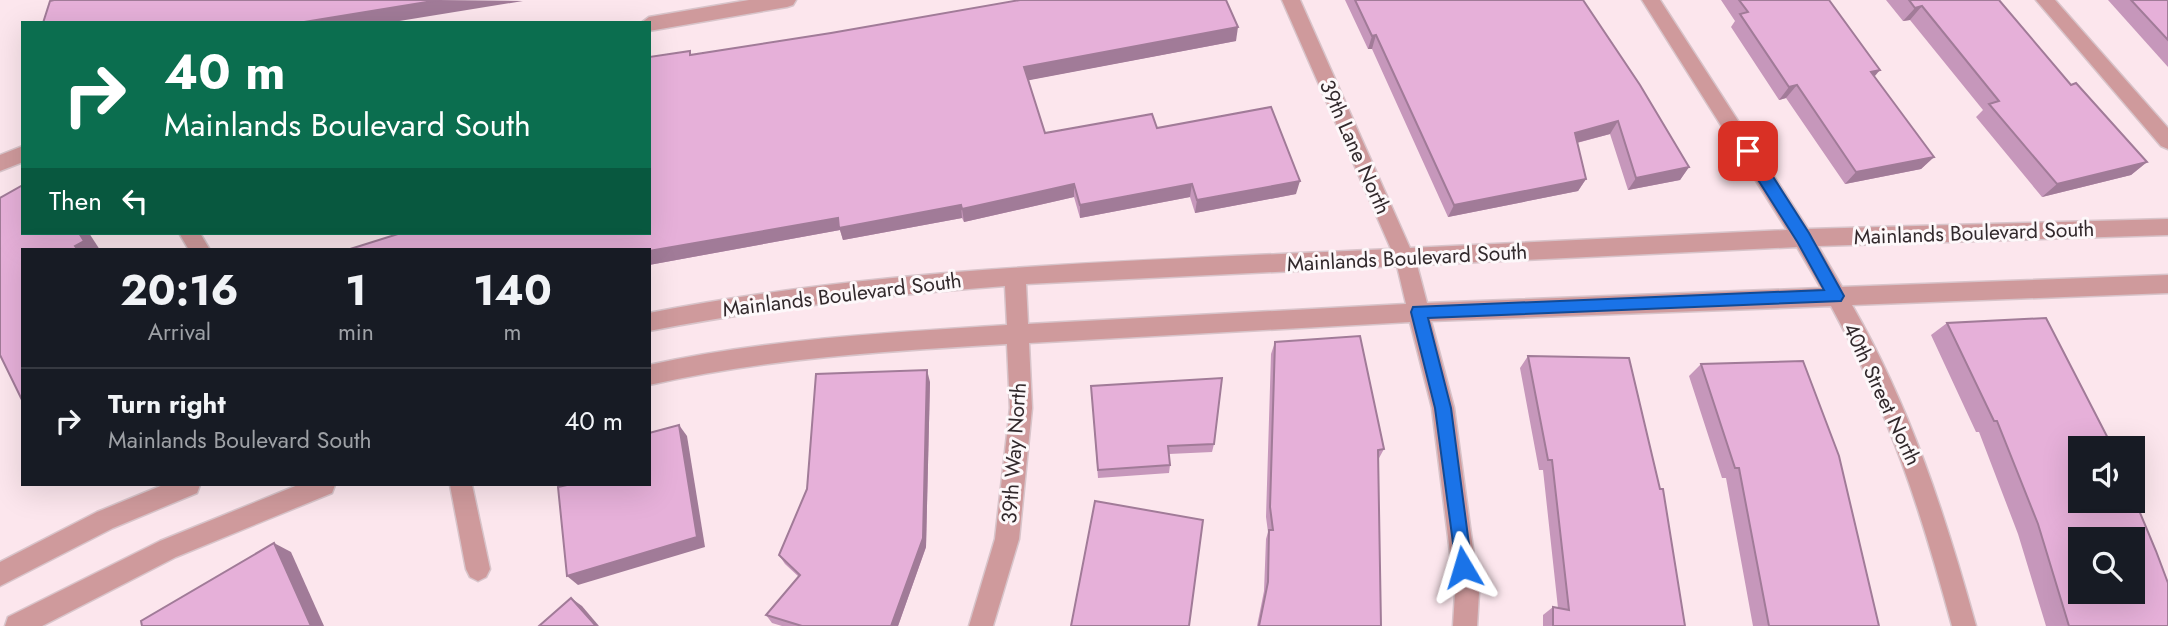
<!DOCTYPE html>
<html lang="en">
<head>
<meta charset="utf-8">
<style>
	body { margin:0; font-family:Jost,sans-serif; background:#242831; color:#f1f3f6; height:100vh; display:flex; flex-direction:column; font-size:26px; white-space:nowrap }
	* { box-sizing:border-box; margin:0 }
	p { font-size:23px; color:#9ea1a6 }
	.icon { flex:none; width:38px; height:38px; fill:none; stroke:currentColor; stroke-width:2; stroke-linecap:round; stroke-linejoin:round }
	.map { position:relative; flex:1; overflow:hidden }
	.side { position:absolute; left:21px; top:248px; width:630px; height:238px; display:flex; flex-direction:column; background:#171b24; border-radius:0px; box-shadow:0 7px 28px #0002 }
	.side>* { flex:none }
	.banner { position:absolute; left:21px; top:21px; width:630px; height:214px; border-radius:0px; box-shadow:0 7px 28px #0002; background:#0b6e4f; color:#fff; overflow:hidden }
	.fabs { position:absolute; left:2068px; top:436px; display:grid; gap:14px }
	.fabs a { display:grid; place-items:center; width:77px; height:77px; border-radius:0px; background:#171b24; box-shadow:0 7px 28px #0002; font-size:35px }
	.pin { position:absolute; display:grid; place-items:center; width:60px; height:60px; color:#fff; margin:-30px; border-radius:14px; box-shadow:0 4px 10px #0006 }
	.me { position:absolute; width:77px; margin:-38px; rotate:353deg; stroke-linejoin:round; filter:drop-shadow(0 0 5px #0008) }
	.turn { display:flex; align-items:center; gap:24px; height:147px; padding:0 28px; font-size:32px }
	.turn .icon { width:91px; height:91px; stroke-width:2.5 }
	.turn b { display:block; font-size:49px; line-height:60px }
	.then { display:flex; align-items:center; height:66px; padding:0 28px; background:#0003; gap:14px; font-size:26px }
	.eta { display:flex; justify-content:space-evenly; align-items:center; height:119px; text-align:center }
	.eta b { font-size:42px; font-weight:700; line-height:49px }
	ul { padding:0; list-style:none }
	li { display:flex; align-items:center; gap:21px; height:105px; padding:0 28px; border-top:2px solid #363941 }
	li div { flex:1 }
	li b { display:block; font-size:26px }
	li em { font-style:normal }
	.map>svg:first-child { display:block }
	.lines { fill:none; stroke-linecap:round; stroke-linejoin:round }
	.minor-casing { stroke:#d8c4ca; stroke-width:3 }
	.minor { fill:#cf9a9c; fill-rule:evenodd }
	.wall { fill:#c697bb }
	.shaded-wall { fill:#a17b98 }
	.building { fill:#e6b0d9; stroke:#a17b98; stroke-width:2; fill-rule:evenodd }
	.route { fill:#1a73e8; stroke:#114b97; stroke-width:2 }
	.labels { text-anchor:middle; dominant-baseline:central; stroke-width:6; stroke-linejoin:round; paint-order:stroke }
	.street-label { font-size:21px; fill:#32292c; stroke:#fdf8fa }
</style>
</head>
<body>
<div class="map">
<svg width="2168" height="626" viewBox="0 0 2168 626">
	<rect width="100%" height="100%" fill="#fce6ed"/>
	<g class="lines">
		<defs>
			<g id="minor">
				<path d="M749 0H796L793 5 787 7 649 31V23H641L649 17Z"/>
				<path d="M1282 0H1300L1410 248 1787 230 1642 0H1660L1808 229 2168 219V235L1818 246 1842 287 2168 275V293L1852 305C1910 406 1945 514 1976 626H1952C1921 511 1889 411 1831 306L1431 321 1454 408 1479 593 1477 626H1453L1455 593 1432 408 1410 322 1029 343 1032 408 1019 539 993 626H969L995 539 1010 408 1007 344C888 351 766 358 649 385V365C766 339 887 333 1007 325L1005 286C885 295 767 308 649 331V313C894 265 1143 261 1391 249ZM1797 247 1821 288 1427 303 1417 265ZM1397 266 1406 304 1028 324 1026 284Z"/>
				<path d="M2036 0H2055L2168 128V149L2161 146Z"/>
				<path d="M23 146V162L0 171V155Z"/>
				<path d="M179 233H200L210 250H189Z"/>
				<path d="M163 485H200L197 493 113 528 0 586V562L97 512Z"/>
				<path d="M298 485H335L332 493 176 557 42 626H5L8 617 160 541Z"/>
				<path d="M450 485H472L490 569 486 577 478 581 470 577 466 569Z"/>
			</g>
		</defs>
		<use href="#minor" class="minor-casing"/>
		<use href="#minor" class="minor"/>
	</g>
	<g class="wall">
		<path d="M1345 0H1583L1689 167 1680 180 1628 190 1610 134 1577 143 1586 179 1578 191 1448 217 1372 49H1368Z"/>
		<path d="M1721 0H1829L1874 76 1934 157 1921 169 1845 184 1786 98 1779 100 1731 27 1735 21Z"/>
		<path d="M1886 0H1999L2071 85 2147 162 2131 175 2042 197 1976 117 1983 110 1910 20 1903 21Z"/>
		<path d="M2108 0H2168V67Z"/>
		<path d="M1236 41 1028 80 1045 133 1157 128 1296 194 1195 213 1190 197 1080 218 1074 197 964 222 962 218 843 240 840 230 649 265V233L692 55Z"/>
		<path d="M1947 323 2168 626H2046L2018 534 1979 432H1976L1931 335Z"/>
		<path d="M1275 342 1384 449 1378 460 1381 626H1257L1264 591 1266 539 1268 532 1266 517 1271 354Z"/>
		<path d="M1528 356 1685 626H1543V615L1553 607 1558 608 1543 470H1539L1520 368Z"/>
		<path d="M1701 364 1879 626H1753L1726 478H1722L1689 376Z"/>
		<path d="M930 382 926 547 898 626H782L772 623 766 615 799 577 785 564 779 555 807 489Z"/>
		<path d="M1091 386 1214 444 1212 452 1169 454 1170 465 1169 473 1098 478Z"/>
	</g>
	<g class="shaded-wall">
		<path d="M439 0 523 1 387 23H298Z"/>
		<path d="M1922 6 1910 20 1903 21 1915 8Z"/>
		<path d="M1238 27 1236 41 1025 81 1024 67Z"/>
		<path d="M1376 35 1372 49H1368L1372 36Z"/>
		<path d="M1880 70 1869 83 1871 72Z"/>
		<path d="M1797 85 1786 98 1779 100 1789 87Z"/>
		<path d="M1618 121 1610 134 1568 145 1575 133Z"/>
		<path d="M1934 157 1921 169 1845 184 1856 172Z"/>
		<path d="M2147 162 2131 175 2042 197 2057 184Z"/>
		<path d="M1689 167 1680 180 1628 190 1636 178Z"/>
		<path d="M1586 179 1578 191 1448 217 1454 205Z"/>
		<path d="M1300 181 1296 194 1195 213 1197 200Z"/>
		<path d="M1074 184V197L964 222 962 209Z"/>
		<path d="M1192 184 1190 197 1080 218V205Z"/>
		<path d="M961 205 962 218 843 240 840 230 649 265V251L838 218Z"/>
		<path d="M79 233H89L100 250H78L75 246Z"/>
		<path d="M927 370 930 382 926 547 898 626H891Z"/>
		<path d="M679 425 687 436 705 547 578 585 567 576Z"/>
		<path d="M274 543 291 552 324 626H311Z"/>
		<path d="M571 598 582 606 599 626H596Z"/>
	</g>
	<g class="building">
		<path d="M54 0H439L298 23H43L50 1Z"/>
		<path d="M1020 0H1226L1238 27 1024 67 1045 133 1152 114 1157 128 1271 107 1300 181 1197 200 1192 184 1080 205 1074 184 962 209 961 205 839 228 838 218 649 251V250H347L401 233H649V57L690 51V55L831 33Z"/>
		<path d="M1355 0H1583L1640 85 1689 167 1636 178 1618 121 1575 133 1586 179 1454 205 1376 35 1372 36Z"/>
		<path d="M1739 0H1829L1880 70 1871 72 1934 157 1856 172 1797 85 1789 87 1740 14 1748 12Z"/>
		<path d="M1909 0H1999L2071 85 2076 83 2147 162 2057 184 1989 104 1999 101 1922 6 1915 8Z"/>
		<path d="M2131 0H2168V40Z"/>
		<path d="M23 185V233H79L84 241 75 246 78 250H23V402L0 355V198Z"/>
		<path d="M2046 318 2113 448H2081V500H2133V496L2156 551 2168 583V626H2069L2038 524 1997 421H1994L1947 323ZM2081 539H2133V592H2081Z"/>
		<path d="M1360 336 1384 449 1378 450 1381 626H1259L1268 582 1269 530H1273L1270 507 1275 342Z"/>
		<path d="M1528 356 1629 358 1660 489H1663L1685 626H1553V607L1569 610 1552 460H1548Z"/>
		<path d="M1803 361 1839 456 1879 626H1769L1739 468H1735L1701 364Z"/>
		<path d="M927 370 923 538 891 626H802L766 615 800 575 779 555 807 489 816 374Z"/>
		<path d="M1222 378 1214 444 1168 446 1170 465 1098 470 1091 386Z"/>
		<path d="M679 425 697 537 567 576 558 487 567 485H649V433Z"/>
		<path d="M1095 501 1203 520 1189 626H1071Z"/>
		<path d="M274 543 311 626H142L141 621Z"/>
		<path d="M571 598 596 626H539Z"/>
	</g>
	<path class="route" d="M1748 146 1754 147 1809 233 1844 296 1841 301 1428 318 1451 408 1472 567 1470 573 1463 575 1457 573 1435 408 1411 312 1413 307 1824 290 1798 243 1743 156 1741 151Z"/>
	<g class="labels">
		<g class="street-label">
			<text transform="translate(1355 147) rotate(66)">39th Lane North</text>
			<text transform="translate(1974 233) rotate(-2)">Mainlands Boulevard South</text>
			<text transform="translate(1407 258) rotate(-3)">Mainlands Boulevard South</text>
			<text transform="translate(842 295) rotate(-7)">Mainlands Boulevard South</text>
			<text transform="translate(1882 394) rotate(65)">40th Street North</text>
			<text transform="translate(1014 453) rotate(-86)">39th Way North</text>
		</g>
	</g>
</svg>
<div class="fabs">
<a><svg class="icon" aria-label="sound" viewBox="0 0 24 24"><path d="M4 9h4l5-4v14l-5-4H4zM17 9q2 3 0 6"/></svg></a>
<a><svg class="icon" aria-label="search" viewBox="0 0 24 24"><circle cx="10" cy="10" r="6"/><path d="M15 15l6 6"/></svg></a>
</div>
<div class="pin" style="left:1748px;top:151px;background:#d93025"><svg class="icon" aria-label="arrive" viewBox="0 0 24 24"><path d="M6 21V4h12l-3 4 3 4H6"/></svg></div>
<svg class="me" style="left:1463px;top:567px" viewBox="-20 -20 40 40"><path d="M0-17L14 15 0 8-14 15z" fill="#1a73e8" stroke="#fff" stroke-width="4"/></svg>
<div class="banner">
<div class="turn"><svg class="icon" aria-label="right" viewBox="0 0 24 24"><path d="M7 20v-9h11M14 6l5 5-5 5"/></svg><div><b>40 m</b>Mainlands Boulevard South</div></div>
<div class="then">Then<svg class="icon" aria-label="left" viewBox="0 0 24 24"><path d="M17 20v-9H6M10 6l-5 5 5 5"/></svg></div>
</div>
<section class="side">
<div class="eta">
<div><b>20:16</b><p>Arrival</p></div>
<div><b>1</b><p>min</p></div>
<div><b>140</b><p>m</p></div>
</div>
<ul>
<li><svg class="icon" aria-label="right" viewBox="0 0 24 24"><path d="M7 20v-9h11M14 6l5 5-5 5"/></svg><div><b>Turn right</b><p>Mainlands Boulevard South</p></div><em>40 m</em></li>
</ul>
</section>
</div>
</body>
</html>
